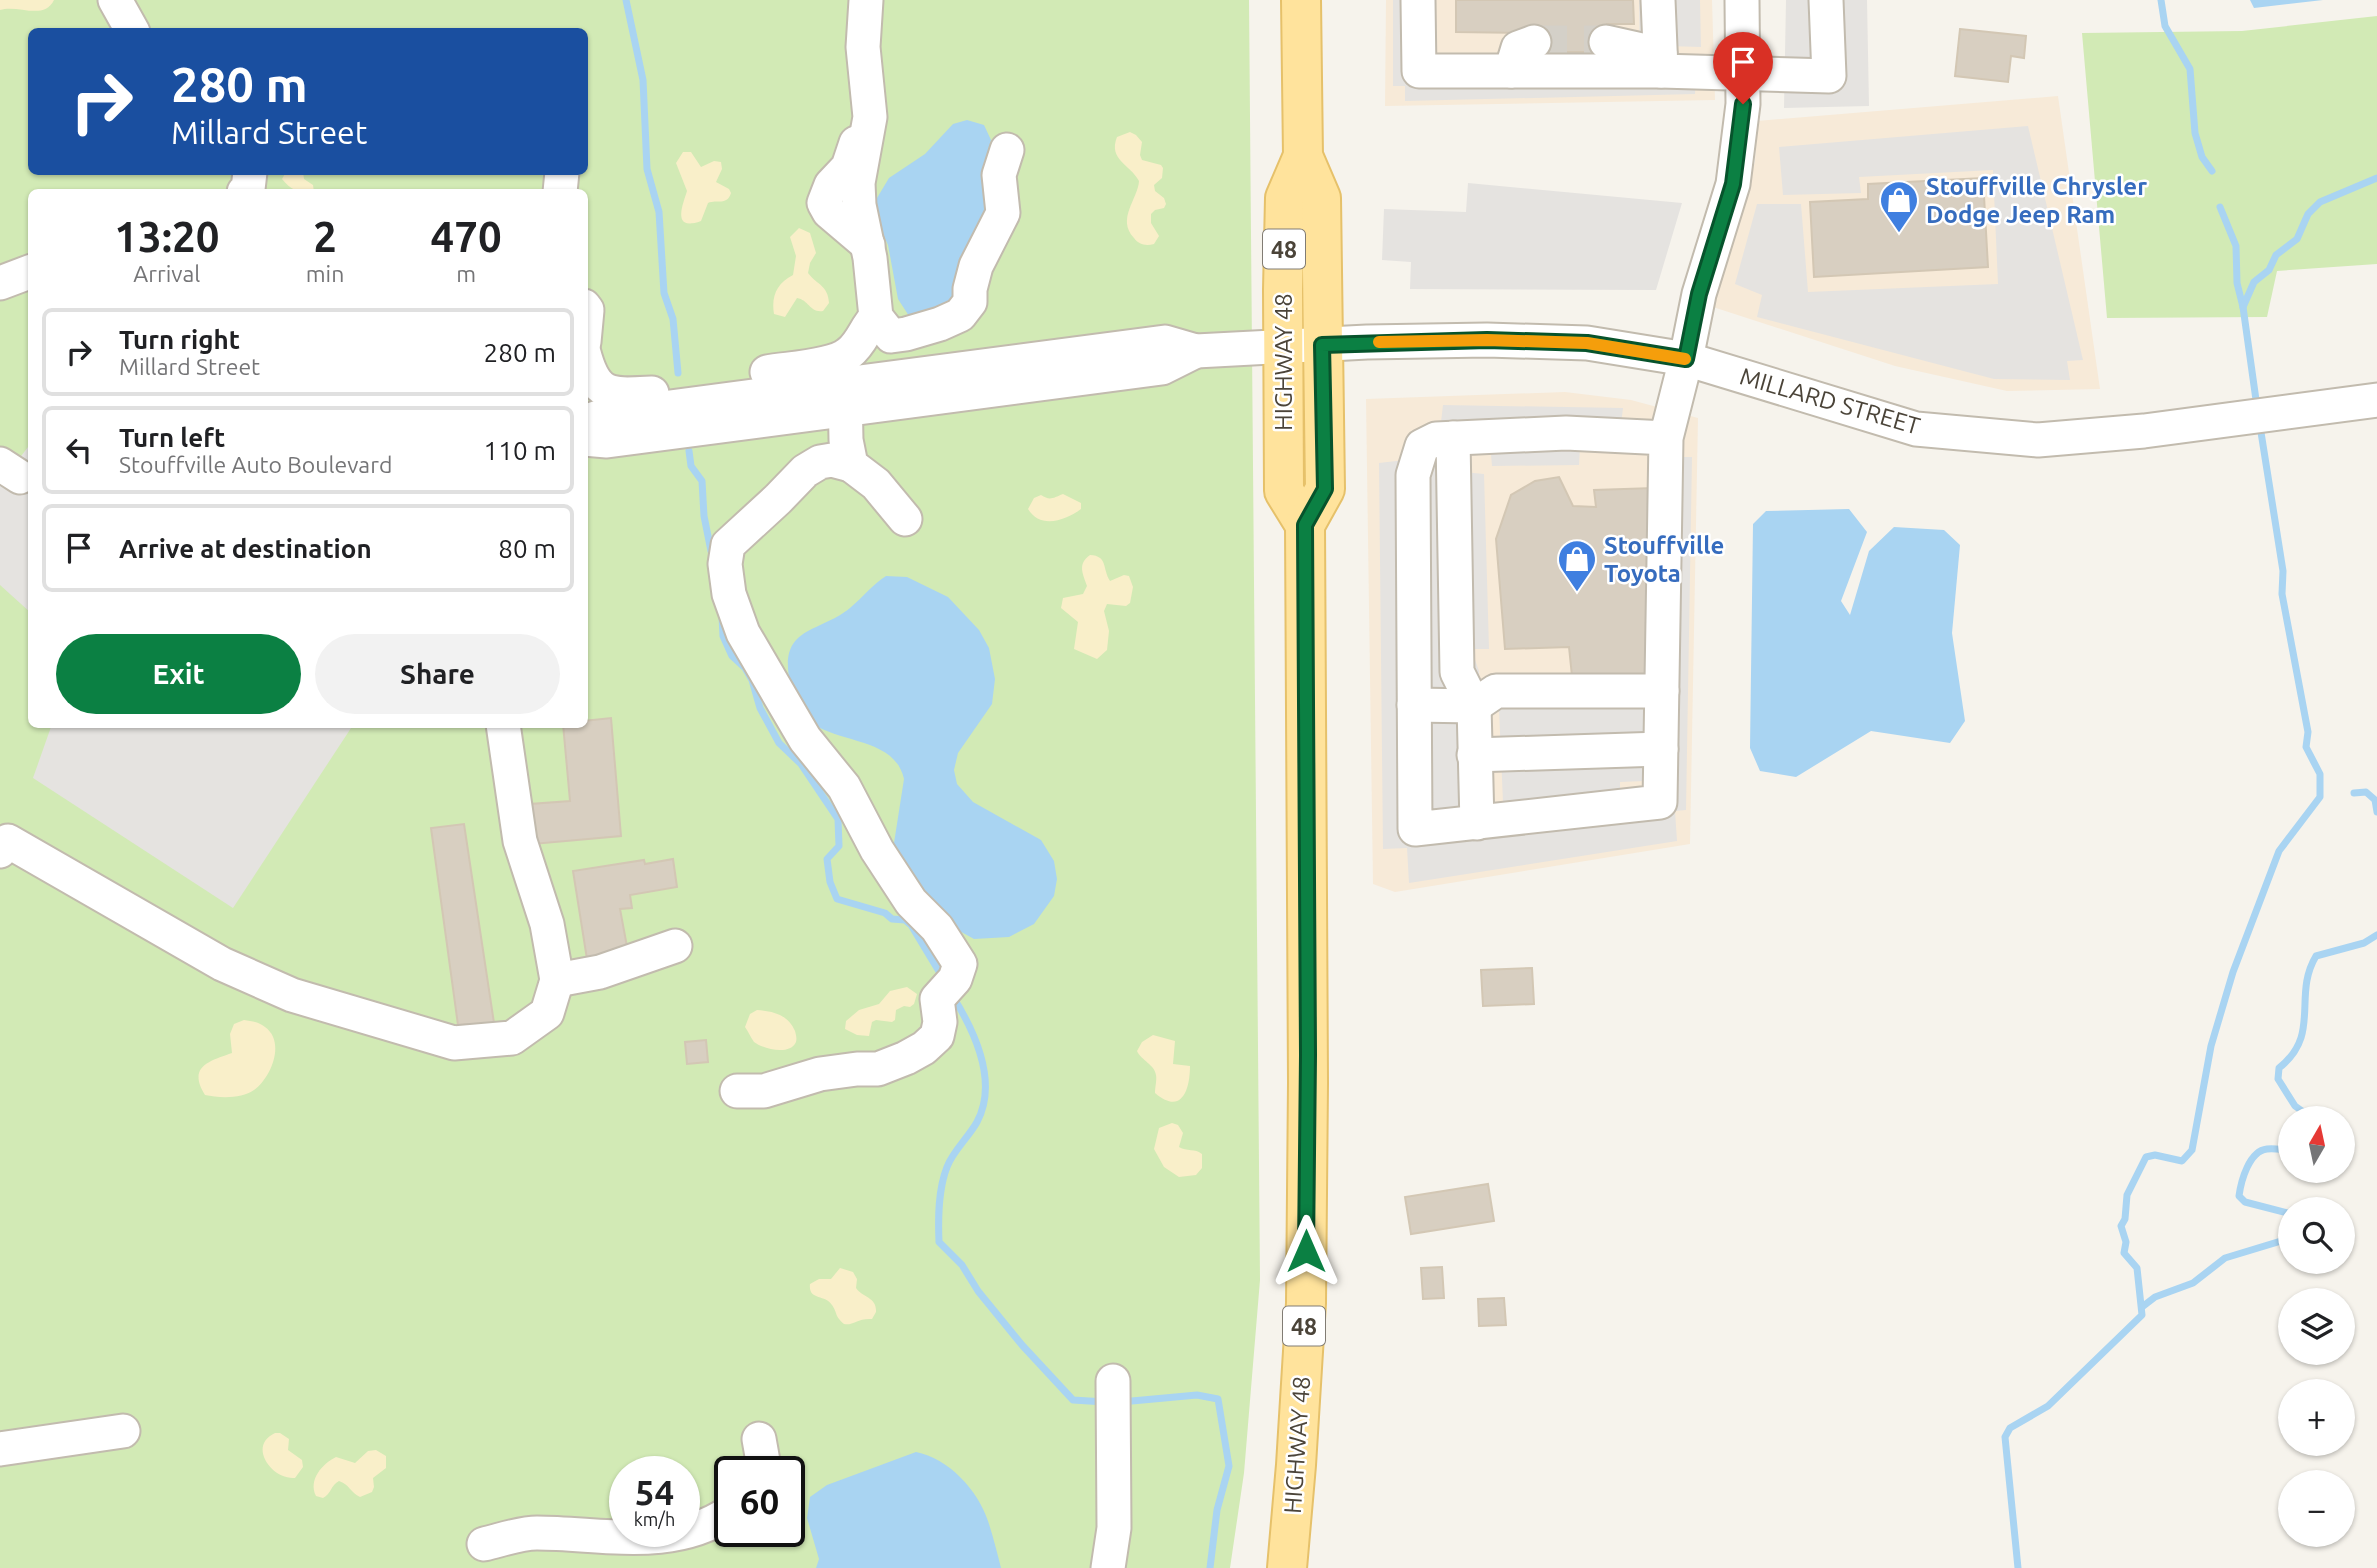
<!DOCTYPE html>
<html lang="en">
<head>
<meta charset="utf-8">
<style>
	body { margin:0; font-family:Ubuntu,sans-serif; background:#f2f2f2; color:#202124; height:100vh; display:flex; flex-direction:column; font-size:26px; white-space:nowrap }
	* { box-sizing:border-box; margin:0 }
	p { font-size:23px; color:#757577 }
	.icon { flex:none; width:38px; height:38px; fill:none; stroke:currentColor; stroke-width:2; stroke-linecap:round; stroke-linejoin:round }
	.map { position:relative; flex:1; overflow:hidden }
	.side { position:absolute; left:28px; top:189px; width:560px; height:539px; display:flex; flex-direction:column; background:#fff; border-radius:10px; box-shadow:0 2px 5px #0004 }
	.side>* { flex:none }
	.guide { position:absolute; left:28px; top:28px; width:560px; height:147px; border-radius:10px; box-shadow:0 2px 5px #0004; background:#1a4fa0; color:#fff; overflow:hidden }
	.needle { width:46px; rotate:9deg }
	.controls { position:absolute; left:2278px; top:1106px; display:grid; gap:14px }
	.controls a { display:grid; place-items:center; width:77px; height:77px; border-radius:50%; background:#fff; box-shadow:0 2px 5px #0004; font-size:35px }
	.speed { position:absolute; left:609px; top:1456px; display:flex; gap:14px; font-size:35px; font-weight:700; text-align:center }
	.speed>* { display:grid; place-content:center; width:91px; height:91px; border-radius:50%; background:#fff; box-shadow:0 2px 5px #0004; line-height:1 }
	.speed small { font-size:18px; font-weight:400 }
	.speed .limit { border:4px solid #111; border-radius:10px; background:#fff; color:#111 }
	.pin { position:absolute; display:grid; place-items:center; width:60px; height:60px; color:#fff; margin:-72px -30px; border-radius:50% 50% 50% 0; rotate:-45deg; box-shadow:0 0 7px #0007 }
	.pin .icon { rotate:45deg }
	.me { position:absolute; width:77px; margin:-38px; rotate:0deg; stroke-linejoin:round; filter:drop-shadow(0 0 5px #0008) }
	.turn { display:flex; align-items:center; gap:24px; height:147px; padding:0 28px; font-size:32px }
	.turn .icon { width:91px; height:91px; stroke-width:2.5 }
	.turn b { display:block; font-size:49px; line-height:60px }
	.eta { display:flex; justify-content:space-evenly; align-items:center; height:119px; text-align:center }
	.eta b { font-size:42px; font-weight:600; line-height:49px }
	.cta { display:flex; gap:14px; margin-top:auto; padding:14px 28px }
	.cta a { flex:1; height:80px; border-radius:42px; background:#0b8043; color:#fff; font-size:28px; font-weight:600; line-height:80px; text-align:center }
	.cta a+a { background:#f2f2f2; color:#202124 }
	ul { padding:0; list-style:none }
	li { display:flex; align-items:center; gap:21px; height:88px; margin:0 14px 10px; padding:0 14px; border:4px solid #e0e0e0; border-radius:10px }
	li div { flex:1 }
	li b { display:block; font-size:26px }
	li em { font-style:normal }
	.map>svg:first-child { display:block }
	.commercial { fill:#f7ead8 }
	.green { fill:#d2eab5; fill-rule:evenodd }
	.sand { fill:#f9efc9 }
	.parking { fill:#e5e3e0 }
	.water { fill:#a9d4f2 }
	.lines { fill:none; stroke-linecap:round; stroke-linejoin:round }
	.stream { stroke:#a9d4f2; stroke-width:7 }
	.building { fill:#d8cfc1; stroke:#d3c7b4; stroke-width:2 }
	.minor-tunnel { stroke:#d4d0c8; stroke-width:33; stroke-dasharray:33 17; stroke-linecap:butt }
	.minor-casing { stroke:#c2bbae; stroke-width:37 }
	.major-casing { stroke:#e6c16a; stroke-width:42 }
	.minor { stroke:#fff; stroke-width:33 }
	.major { stroke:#ffe39c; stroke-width:38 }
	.route-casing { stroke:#07532c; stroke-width:18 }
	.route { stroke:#0b8043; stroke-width:12 }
	.slow { stroke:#f59e0b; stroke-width:12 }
	.labels { text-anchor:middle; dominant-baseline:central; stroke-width:5; stroke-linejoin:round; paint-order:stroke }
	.shield { fill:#fff; stroke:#817c74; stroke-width:2 }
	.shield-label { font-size:23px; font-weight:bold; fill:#4b4439 }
	.shop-label { font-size:24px; font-weight:bold; fill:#366cbe; stroke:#fff; text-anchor:start }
	.street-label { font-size:24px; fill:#4b4439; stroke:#fff }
</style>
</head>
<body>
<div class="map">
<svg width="2377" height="1568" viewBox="0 0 2377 1568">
	<rect width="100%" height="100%" fill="#f6f3ec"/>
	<g class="commercial">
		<path d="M1386 0H1712L1715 100 1385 106Z"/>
		<path d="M2058 96 2100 389 2007 391 1895 366 1713 307 1755 161 1757 121Z"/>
		<path d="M1565 392 1631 400 1698 418 1690 844 1395 892 1373 884 1366 399Z"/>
	</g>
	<g class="green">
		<path d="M0 0H1249L1260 1280 1244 1473 1230 1568H0ZM32 32H584V172H32ZM32 192H584V724H32ZM625 1472H684V1531H625ZM730 1472H789V1531H730Z"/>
		<path d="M2377 16V264L2277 271 2267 317 2107 318 2082 33 2242 31Z"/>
	</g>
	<g class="sand">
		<path d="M0 0H54C44 21 18 4 0 10Z"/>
		<path d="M1130 132 1136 135 1142 142 1140 155 1142 160 1161 165 1163 168 1162 178 1154 185 1155 191 1164 198 1166 204 1164 208 1155 210 1151 214V223L1159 236 1154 244C1146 246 1139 245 1134 238 1116 219 1138 199 1139 181 1130 164 1108 160 1117 137Z"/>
		<path d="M683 152H691L701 167 714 161 721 162 722 169 716 182 729 189 731 193C727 206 717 199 708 203L701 221C671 232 683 204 687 191L676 163Z"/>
		<path d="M286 172H303L304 179 313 185 314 192C299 193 292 191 282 179Z"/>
		<path d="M799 228 810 233 816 253 810 263 808 273C817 285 828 285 829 303L823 311C810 313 809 300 797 298L785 317 774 314C771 296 777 283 793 275L796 256 790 237Z"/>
		<path d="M1063 494 1081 503V509C1065 521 1040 529 1028 509L1034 498 1041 495C1050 501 1053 498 1063 494Z"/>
		<path d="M1090 555C1108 556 1102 568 1110 581L1124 575 1129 576 1133 587 1130 603 1126 606 1107 604 1104 611 1109 631 1107 650 1097 659 1074 649 1078 622 1061 608 1063 598 1083 594 1087 586C1083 574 1077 564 1090 555Z"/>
		<path d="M907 987 917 994 914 1004 910 1007 904 1006 896 1010 895 1020 892 1022 876 1020 872 1022 869 1036 857 1035 845 1029 846 1021 859 1010 879 1004 890 991Z"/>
		<path d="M757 1010C774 1011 788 1015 795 1031 796 1035 797 1038 796 1042 790 1056 763 1049 754 1042 751 1038 748 1031 745 1027L750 1014Z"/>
		<path d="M244 1020C251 1021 259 1022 265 1027 286 1042 271 1078 254 1090 242 1099 219 1098 205 1095 187 1066 210 1061 232 1053L230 1034 234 1024Z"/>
		<path d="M1153 1035 1175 1041 1173 1064 1190 1066C1190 1089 1182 1116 1155 1093 1155 1087 1157 1080 1156 1075 1155 1065 1141 1060 1137 1051L1142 1042Z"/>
		<path d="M1172 1123 1178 1125 1183 1133 1179 1147C1187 1152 1195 1148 1202 1154V1168L1196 1175 1179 1177 1164 1167 1154 1149 1159 1128Z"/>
		<path d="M840 1268 853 1272 857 1279 856 1288C863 1298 877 1297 876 1312L872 1319C857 1318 853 1326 844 1324 834 1315 838 1314 832 1305 825 1294 808 1301 810 1284L819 1279H831Z"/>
		<path d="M275 1433H280L289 1439 288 1450 302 1460 303 1467 295 1478C272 1480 247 1446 275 1433Z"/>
		<path d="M376 1450 386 1456V1468L373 1478 374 1487 372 1492 360 1497C351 1493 349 1484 339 1481 331 1485 331 1494 323 1498L316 1496C308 1480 322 1464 336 1457L355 1463 368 1451Z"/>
	</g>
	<g class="parking">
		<path d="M1393 0H1432L1433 63 1640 61 1639 0H1700L1701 47 1668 46 1678 60 1696 59 1695 94 1405 101V86H1393Z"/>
		<path d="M1786 0H1867L1869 106 1784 108Z"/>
		<path d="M2028 126 2083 360 2067 361 2070 380 1994 379 1757 317 1762 295 1735 284 1757 204H1801L1808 292 1998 284 1993 170 1859 177 1861 193 1783 195 1779 147Z"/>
		<path d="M1468 183 1682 203 1656 290 1410 289 1411 262 1382 260 1384 209 1466 212Z"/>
		<path d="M1443 405 1623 408 1618 448 1580 447 1579 465 1492 466 1490 443 1466 456 1463 472 1484 474 1489 649H1471L1479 671 1481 806 1503 802 1499 709 1643 702 1644 781 1620 782V799L1666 791 1674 457H1692L1686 810 1675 811 1677 841 1409 883 1407 848 1383 849 1379 463 1405 460 1441 422Z"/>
		<path d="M31 443V613L0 585V484Z"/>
		<path d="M52 724H353V725L233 908 33 778Z"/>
	</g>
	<g class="water">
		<path d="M2250 0H2361H2323L2254 8Z"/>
		<path d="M967 120 984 125 991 140 982 171 986 221 957 303 909 316 898 299 888 245 875 217 874 203 889 178 925 154 953 124Z"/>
		<path d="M1849 509 1867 532 1841 601 1850 615 1869 551 1894 527 1944 530 1960 545 1952 633 1965 721 1950 743 1871 731 1796 777 1760 771 1750 748 1753 524 1766 511Z"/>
		<path d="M886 576 907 577 948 597 979 630 989 648 995 679 992 704 958 753 954 770 957 784 973 802 1041 840 1054 861 1057 879 1054 896 1034 924 1009 937 974 939 947 924 899 859 894 843 904 779C895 738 841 744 812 723 799 714 793 697 790 682 778 626 820 633 850 608 863 597 872 585 886 576Z"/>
		<path d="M916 1452C948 1458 978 1490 988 1521 993 1536 997 1552 1001 1568H816L819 1559 807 1518 810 1497 827 1485Z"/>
	</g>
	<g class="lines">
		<g class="stream">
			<path d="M626 0 643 80 647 169 659 212 664 293 673 319 678 373"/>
			<path d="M2161 0 2165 26 2190 69 2195 133 2202 157 2212 171"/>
			<path d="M2220 207 2236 246 2237 283 2243 307 2257 407"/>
			<path d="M2243 307 2254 282 2269 270 2276 255 2297 239 2308 214 2320 202 2377 178"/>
			<path d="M689 451 691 466 702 481 704 516 711 551"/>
			<path d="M722 616 723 636 732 656 745 668 752 680 760 708 779 743 801 764 838 819 839 846 827 859 830 882 837 899 885 913 892 919 905 920 911 925 943 978"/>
			<path d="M2354 793 2366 792 2375 800 2377 812"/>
			<path d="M952 995C974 1030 999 1081 977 1122 968 1138 953 1151 947 1167 938 1190 938 1218 939 1242L962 1265 978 1291 1022 1345 1073 1400 1105 1402"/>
			<path d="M2312 1118 2295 1106 2278 1079 2279 1068C2322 1034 2292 996 2316 956L2364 943 2377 935"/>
			<path d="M2291 1150C2283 1150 2275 1148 2267 1149 2249 1151 2241 1181 2239 1196L2245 1202 2291 1214"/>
			<path d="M2142 1307 2155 1297 2193 1283 2225 1258 2291 1238"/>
			<path d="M1121 1402 1197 1395 1218 1399 1229 1466 1217 1510 1210 1568"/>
			<path d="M2018 1568 2005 1437 2010 1428 2048 1406 2142 1315 2137 1268 2124 1253 2126 1242 2121 1226 2125 1219 2127 1195 2146 1157 2155 1155 2182 1161 2192 1150 2211 1046 2233 972 2279 851 2320 797V774L2306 747 2308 732 2282 594 2283 571 2260 426"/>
		</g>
	</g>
	<g class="building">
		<path d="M1456 0H1633L1634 24H1607V52H1533L1534 33 1456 32Z"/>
		<path d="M1960 29 2026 36 2024 58 2011 56 2008 82 1955 76Z"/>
		<path d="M1983 178 1988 267 1814 277 1810 202 1868 199V184Z"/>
		<path d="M1559 477 1573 506 1596 507 1594 490 1654 488 1653 679 1572 676 1569 647 1505 649 1496 539 1511 495 1535 481Z"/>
		<path d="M611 718 621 836 533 844 530 804 570 801 563 724H584V721Z"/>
		<path d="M464 824 494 1023 458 1025 431 828Z"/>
		<path d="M673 859 677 887 630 895 632 908 620 909 628 952 587 959 573 871 644 860 645 864Z"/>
		<path d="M1532 968 1534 1004 1483 1006 1481 970Z"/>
		<path d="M706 1040 708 1062 687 1064 685 1042Z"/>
		<path d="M1488 1184 1494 1221 1411 1234 1405 1197Z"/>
		<path d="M1442 1267 1444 1298 1423 1299 1421 1268Z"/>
		<path d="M1504 1298 1506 1325 1479 1326 1478 1299Z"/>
	</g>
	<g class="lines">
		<path class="minor-tunnel" d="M1534 42H1606"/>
		<defs>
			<g id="minor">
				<path d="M115 0 133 32"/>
				<path d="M866 0 863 47 870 117 858 183 859 205 870 258 876 317 891 336 906 334 940 324 960 315 970 302V289L976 266 1003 213 999 175 1007 150"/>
				<path d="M1418 0 1419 71H1661L1829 76 1826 0"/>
				<path d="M1658 0 1661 71"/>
				<path d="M1606 42 1660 54"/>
				<path d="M1511 71 1518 48 1534 42"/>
				<path d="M856 143 848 167 831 185 824 203 829 212 868 245"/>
				<path d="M244 192 248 189 250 172"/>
				<path d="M560 192 562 172"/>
				<path d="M0 283 32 271"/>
				<path d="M584 306 587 310 584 342"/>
				<path d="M584 353C596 398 611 395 652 393"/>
				<path d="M767 372C789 368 833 367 849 353 862 343 865 328 876 317"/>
				<path d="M845 390 846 440 851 465 876 484 905 519"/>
				<path d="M584 422 602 416 1165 342 1196 351 1367 342 1487 340 1587 343 1686 359 1916 429 2038 440 2144 431 2377 400"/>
				<path d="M1453 438 1457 672 1474 706 1477 823"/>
				<path d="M1666 438 1566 433 1436 439 1422 446 1413 475 1415 829 1660 802 1666 438 1686 359 1699 294 1733 184 1743 104 1742 0"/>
				<path d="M584 439 607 441 1162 368 1196 351"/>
				<path d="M0 464 20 477"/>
				<path d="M1414 705 1474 706 1496 691H1662"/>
				<path d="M1474 755 1661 749"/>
				<path d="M0 851 8 841 222 964 292 995 454 1043 512 1038 547 1013 557 980 547 924 520 841 503 724"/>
				<path d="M557 980 600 972 675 946"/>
				<path d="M737 1091H764L820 1074 857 1069H878L906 1058 924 1048 937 1036 940 1022 937 999 955 979 960 964 937 928 911 902 877 850 844 787 805 739 743 633 729 594 725 564 728 545 778 499 805 471 820 462 832 460 851 465"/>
				<path d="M759 1439 764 1467 763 1472"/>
				<path d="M0 1449 123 1431"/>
				<path d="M484 1544C501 1540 520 1533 537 1533 602 1533 672 1552 730 1512"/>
				<path d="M1108 1568 1114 1528 1113 1381"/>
			</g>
			<g id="major">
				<path d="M1303 156 1285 198 1283 290 1284 491 1305 525"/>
				<path d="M1287 1568 1296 1465 1306 1303 1308 1083 1305 525 1325 489 1321 198 1303 156 1301 0"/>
			</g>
		</defs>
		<use href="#minor" class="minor-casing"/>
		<use href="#major" class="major-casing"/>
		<use href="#minor" class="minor"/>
		<use href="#major" class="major"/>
	</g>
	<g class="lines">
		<defs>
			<path id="route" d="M1306 1251 1308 1055 1305 525 1325 489 1322 345 1487 340 1587 343 1686 359 1699 294 1733 184 1743 104"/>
		</defs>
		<use href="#route" class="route-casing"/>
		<use href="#route" class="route"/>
		<path class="slow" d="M1379 342 1487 340 1587 343 1685 359"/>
	</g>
	<defs>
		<symbol id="shop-pin" viewBox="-11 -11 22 30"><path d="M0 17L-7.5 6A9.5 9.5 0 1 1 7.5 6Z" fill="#3f7fe0" stroke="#fff"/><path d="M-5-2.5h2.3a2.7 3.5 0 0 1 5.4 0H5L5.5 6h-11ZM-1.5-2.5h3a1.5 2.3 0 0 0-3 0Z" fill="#fff"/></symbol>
	</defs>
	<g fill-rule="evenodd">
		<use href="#shop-pin" x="1877" y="178" width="44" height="60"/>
		<use href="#shop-pin" x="1555" y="537" width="44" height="60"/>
	</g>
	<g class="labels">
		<g class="shield">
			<rect x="1263" y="229.5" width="42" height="39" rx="5"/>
			<rect x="1283" y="1306.5" width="42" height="39" rx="5"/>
		</g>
		<g class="shield-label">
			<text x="1284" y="249">48</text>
			<text x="1304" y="1326">48</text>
		</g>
		<g class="shop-label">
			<text x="1926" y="186">Stouffville Chrysler<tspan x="1926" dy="28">Dodge Jeep Ram</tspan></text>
			<text x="1604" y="545">Stouffville<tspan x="1604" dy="28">Toyota</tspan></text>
		</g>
		<g class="street-label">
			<text transform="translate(1283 362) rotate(-90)">HIGHWAY 48</text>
			<text transform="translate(1830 401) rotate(16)">MILLARD STREET</text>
			<text transform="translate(1297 1445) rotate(-86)">HIGHWAY 48</text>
		</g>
	</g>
</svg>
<div class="controls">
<a><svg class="needle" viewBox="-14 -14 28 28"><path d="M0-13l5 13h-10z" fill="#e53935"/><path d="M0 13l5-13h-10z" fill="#757577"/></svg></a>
<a><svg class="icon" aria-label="search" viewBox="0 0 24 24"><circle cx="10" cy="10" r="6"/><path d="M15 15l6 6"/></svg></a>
<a><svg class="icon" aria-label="layers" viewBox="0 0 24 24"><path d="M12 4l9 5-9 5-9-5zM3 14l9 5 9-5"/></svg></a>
<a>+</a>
<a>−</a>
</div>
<div class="speed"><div>54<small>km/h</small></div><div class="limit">60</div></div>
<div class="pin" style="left:1743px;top:104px;background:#d93025"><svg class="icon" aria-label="arrive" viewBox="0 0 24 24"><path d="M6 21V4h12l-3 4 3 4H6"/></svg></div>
<svg class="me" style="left:1306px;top:1251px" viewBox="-20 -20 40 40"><path d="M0-17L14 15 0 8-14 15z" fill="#0b8043" stroke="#fff" stroke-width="4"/></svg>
<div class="guide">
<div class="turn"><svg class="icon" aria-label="right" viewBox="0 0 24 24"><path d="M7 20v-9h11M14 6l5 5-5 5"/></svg><div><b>280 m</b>Millard Street</div></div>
</div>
<section class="side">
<div class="eta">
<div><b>13:20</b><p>Arrival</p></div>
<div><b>2</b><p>min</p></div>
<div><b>470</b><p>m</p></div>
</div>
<ul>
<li><svg class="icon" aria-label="right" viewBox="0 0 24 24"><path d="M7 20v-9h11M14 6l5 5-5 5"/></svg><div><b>Turn right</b><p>Millard Street</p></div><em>280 m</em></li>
<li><svg class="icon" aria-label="left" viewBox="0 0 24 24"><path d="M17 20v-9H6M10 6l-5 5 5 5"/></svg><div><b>Turn left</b><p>Stouffville Auto Boulevard</p></div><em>110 m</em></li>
<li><svg class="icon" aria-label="arrive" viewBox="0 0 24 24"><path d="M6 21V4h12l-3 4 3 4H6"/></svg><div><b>Arrive at destination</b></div><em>80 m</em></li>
</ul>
<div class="cta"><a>Exit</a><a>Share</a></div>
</section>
</div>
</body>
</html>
